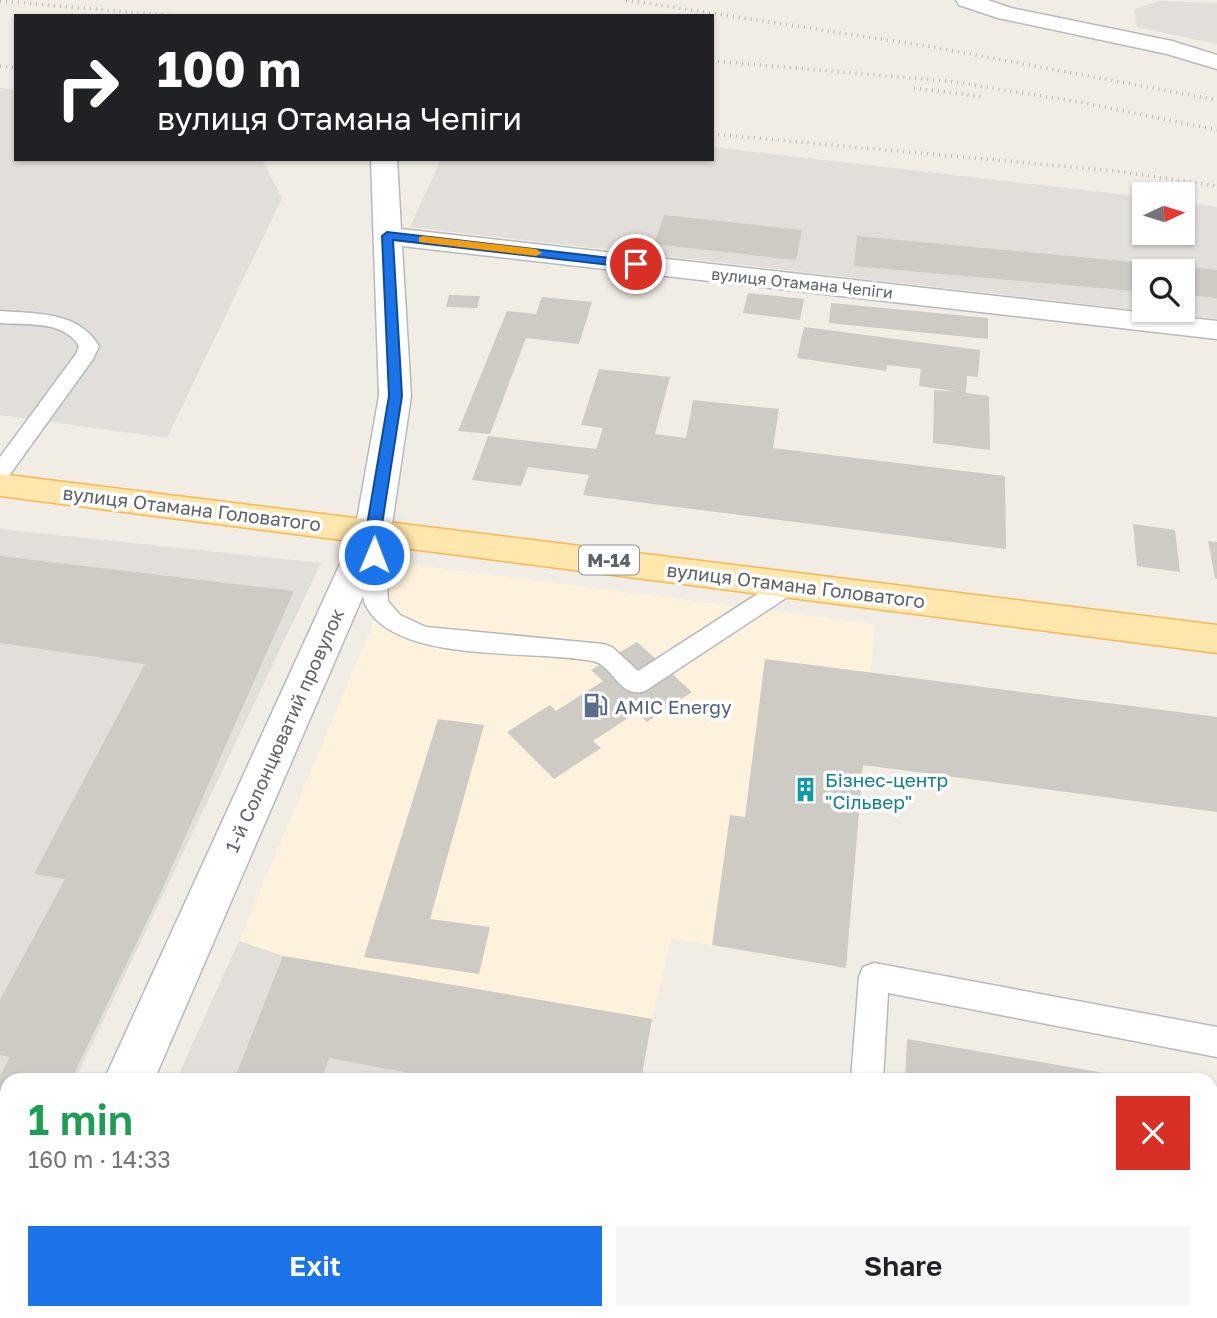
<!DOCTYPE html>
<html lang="en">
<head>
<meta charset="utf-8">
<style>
	body { margin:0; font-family:"Golos Text",sans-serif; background:#f6f6f6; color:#202124; height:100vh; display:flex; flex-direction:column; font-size:26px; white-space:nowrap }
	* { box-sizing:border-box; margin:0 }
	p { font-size:23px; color:#757577 }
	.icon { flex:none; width:38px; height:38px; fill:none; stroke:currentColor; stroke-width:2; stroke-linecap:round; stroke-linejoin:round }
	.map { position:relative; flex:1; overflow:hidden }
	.details { position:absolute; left:0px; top:1073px; width:1218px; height:247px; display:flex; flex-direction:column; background:#fff; border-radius:21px 21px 0 0; box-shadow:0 2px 5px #0004 }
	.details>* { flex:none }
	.hud { position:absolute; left:14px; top:14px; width:700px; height:147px; border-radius:0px; box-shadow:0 2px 5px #0004; background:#202124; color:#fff; overflow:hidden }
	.needle { width:46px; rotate:86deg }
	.controls { position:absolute; left:1132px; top:182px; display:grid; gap:14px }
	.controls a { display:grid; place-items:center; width:63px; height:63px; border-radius:0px; background:#fff; box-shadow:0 2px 5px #0004; font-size:35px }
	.pin { position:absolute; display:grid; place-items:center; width:60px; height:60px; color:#fff; margin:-30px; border:4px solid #fff; border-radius:50%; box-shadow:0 2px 7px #0007 }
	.me { position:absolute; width:77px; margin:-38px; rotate:1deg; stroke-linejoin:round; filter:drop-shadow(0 0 5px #0008) }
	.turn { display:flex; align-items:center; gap:24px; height:147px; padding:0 28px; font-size:32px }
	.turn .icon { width:91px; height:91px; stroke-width:2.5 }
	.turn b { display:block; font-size:49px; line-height:60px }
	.round { display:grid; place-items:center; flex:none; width:74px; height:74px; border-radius:0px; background:#f6f6f6 }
	.head { display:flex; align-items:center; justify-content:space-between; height:119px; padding:0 28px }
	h1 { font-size:42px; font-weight:600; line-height:52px; color:#1e9e55 }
	.button { display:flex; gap:14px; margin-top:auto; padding:14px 28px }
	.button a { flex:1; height:80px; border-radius:0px; background:#1a73e8; color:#fff; font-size:28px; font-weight:600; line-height:80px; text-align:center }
	.button a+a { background:#f6f6f6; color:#202124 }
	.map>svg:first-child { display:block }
	.commercial { fill:#fff2dc }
	.industrial { fill:#e2dfda; fill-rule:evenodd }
	.building { fill:#cecac4 }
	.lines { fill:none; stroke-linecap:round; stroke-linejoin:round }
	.service-casing { stroke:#b6b9bd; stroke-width:3 }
	.minor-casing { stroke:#b6b9bd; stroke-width:3 }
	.primary-casing { stroke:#ffb650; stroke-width:3 }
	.service { fill:#fff; fill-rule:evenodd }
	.minor { fill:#fff; fill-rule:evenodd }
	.primary { fill:#ffe6ac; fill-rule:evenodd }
	.rail { stroke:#b5b6b7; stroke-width:3.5; stroke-dasharray:1 5; stroke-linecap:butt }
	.route { fill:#1a73e8; stroke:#114b97; stroke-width:2 }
	.slow { fill:#f59e0b }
	.labels { text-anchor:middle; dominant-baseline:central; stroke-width:7; stroke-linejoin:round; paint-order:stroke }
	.far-street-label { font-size:16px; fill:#5d6367; stroke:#fff }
	.shield { fill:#fff; stroke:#8e9295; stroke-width:2 }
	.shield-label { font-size:18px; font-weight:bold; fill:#5d6367 }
	.street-label { font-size:19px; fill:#5d6367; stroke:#fff }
	.service-label { font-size:19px; fill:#4e5e75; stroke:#fff; text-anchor:start }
	.culture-label { font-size:19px; fill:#0d838f; stroke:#fff; text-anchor:start }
</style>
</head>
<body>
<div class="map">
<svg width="1217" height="1318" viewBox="0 0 1217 1318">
	<rect width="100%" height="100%" fill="#f1ede5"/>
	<path class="commercial" d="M399 563 875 624 846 968 671 938 652 1019 283 956 239 941Z"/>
	<g class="industrial">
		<path d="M1160 1 1217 3V44L1137 27 1134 9Z"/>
		<path d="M0 88 16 90V159H262L282 198 167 438 0 415Z"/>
		<path d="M712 147 1144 197V233H1183V202L1217 207V319L410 227 441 159H712ZM1144 271H1183V310H1144Z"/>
		<path d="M0 529 321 563 75 1080H7V1223L0 1238Z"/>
		<path d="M239 941 283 956 652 1019 641 1080H176Z"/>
		<path d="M71 1312 602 1313 601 1318H68Z"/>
	</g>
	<g class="building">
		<path d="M664 215 802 230 796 260 654 244Z"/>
		<path d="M857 236 1217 270V298L1183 295V271H1144V292L854 266Z"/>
		<path d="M748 293 804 299 800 320 743 313Z"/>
		<path d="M449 295 480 296 477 308 446 307Z"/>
		<path d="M542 297 592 302 579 344 526 338 490 434 458 431 507 311 536 314Z"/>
		<path d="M831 303 988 318V339L829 323Z"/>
		<path d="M804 327 980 350 978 377 967 376 966 393 989 396 990 450 933 443 934 390 959 392 919 386 921 369 887 365 886 371 797 358Z"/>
		<path d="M599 369 670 377 655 434 686 438 693 400 779 409 773 448 1005 476 1006 549 583 495 589 475 528 467 521 486 472 480 488 436 596 449 603 428 581 425Z"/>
		<path d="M1133 524 1175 530 1180 572 1137 566Z"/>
		<path d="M1208 541 1217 542V579L1215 578Z"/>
		<path d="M0 556 294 591 159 896 71 1080H7V1214L0 1229V1076L10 1057 0 1055V1000L65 879 34 874 145 664 0 643Z"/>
		<path d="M637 642 692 692 647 722 637 712 593 741 601 748 554 779 507 732 550 705 556 711 603 681 591 670Z"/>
		<path d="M765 659 1217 717V812L863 765 846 968 712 945 730 815 745 817Z"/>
		<path d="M438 719 484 725 430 919 490 927 479 974 364 957Z"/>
		<path d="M283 956 652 1019 641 1080H446L329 1058 321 1080H234Z"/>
		<path d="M907 1039 1133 1078V1080H905Z"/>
		<path d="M1211 1092 1217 1093V1205L1211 1204Z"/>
		<path d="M441 1312H602L601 1318H439Z"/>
	</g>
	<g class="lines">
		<defs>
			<g id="service">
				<path d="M0 311C37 314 78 311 99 346L93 359 8 477 0 479V457L76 354 79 346C64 320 26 325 0 323Z"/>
				<path d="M373 529 381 531 384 537 388 601 400 615 426 627 603 644 612 647 638 671 782 578 790 576 798 578 802 584 798 590 645 691C619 699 614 666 593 661 534 649 397 665 366 606 359 593 362 553 362 537L365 531Z"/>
				<path d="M874 963 1217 1027V1057L888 993 883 1080H851L859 977 863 967Z"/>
				<rect x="835" y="1312" width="36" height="6"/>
			</g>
			<g id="minor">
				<path d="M956 0H988L1011 8 1172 41 1217 55V69L1167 54 998 18 959 5Z"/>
				<path d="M371 159H397L401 229 1217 321V339L402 246 411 396 391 531 154 1080H104L355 531 379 396Z"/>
				<path d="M7 1292V1312H54L52 1318H0V1308Z"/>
			</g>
			<path id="primary" d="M0 474 1217 625V653L0 496Z"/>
		</defs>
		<use href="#service" class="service-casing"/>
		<use href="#minor" class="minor-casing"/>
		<use href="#primary" class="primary-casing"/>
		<use href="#service" class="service"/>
		<use href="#minor" class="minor"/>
		<use href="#primary" class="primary"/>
		<g class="rail">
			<path d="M626 0 933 47 1217 100"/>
			<path d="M0 1 177 16"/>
			<path d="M712 61 948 81 1085 103 1217 130"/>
			<path d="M0 66 16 68"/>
			<path d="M914 88 984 97"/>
			<path d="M712 134 1116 171 1217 186"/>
		</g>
	</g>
	<path class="route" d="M387 232 636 261 642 264 636 268 393 240 402 396 381 531 382 555 374 560 367 555 366 531 389 396 382 236Z"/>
	<path class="slow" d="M423 236 536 249 542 253 536 256 419 242V237Z"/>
	<defs>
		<symbol id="fuel-bare" viewBox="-9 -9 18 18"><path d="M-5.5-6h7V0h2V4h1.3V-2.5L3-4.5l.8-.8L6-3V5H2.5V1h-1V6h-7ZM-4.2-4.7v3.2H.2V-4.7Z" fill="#5c6f8a" stroke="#fff" stroke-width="2.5" paint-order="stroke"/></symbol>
		<symbol id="building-bare" viewBox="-9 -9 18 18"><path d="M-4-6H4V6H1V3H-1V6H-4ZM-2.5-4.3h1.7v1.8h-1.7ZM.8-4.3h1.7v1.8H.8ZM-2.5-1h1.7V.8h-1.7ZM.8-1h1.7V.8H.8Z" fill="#0f9aa8" stroke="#fff" stroke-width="2.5" paint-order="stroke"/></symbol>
	</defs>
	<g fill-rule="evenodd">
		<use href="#fuel-bare" x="578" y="688" width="35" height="35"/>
		<use href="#building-bare" x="788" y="772" width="35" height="35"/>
	</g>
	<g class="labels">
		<g class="far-street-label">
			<text transform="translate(802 283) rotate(6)">вулиця Отамана Чепіги</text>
		</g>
		<rect class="shield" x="579" y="545.5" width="60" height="29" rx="5"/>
		<g class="shield-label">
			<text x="609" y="560">М-14</text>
		</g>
		<g class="street-label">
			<text transform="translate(192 508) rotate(7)">вулиця Отамана Головатого</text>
			<text transform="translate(796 585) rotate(7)">вулиця Отамана Головатого</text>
			<text transform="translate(284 730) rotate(-66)">1-й Солонцюватий провулок</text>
		</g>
		<g class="service-label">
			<text x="615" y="706">AMIC Energy</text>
		</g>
		<g class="culture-label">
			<text x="825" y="779">Бізнес-центр<tspan x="825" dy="22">"Сільвер"</tspan></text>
		</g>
	</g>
</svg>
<div class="controls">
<a><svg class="needle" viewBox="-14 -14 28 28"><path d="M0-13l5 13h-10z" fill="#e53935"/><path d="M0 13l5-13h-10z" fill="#757577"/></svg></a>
<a><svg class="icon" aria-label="search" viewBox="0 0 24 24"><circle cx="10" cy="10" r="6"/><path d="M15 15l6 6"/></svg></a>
</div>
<div class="pin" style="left:636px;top:264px;background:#d93025"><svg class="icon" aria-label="arrive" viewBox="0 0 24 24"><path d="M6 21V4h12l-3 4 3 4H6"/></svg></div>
<svg class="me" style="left:374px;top:555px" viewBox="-20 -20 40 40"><circle r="17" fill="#1a73e8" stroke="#fff" stroke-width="3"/><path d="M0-11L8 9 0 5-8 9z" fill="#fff"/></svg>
<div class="hud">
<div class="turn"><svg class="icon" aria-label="right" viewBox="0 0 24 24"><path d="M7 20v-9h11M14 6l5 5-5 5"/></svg><div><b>100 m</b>вулиця Отамана Чепіги</div></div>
</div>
<section class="details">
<div class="head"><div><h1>1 min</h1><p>160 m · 14:33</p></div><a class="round" style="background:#d93025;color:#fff"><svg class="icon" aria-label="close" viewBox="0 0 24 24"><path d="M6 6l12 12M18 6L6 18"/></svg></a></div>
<div class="button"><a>Exit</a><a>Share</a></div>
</section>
</div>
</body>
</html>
